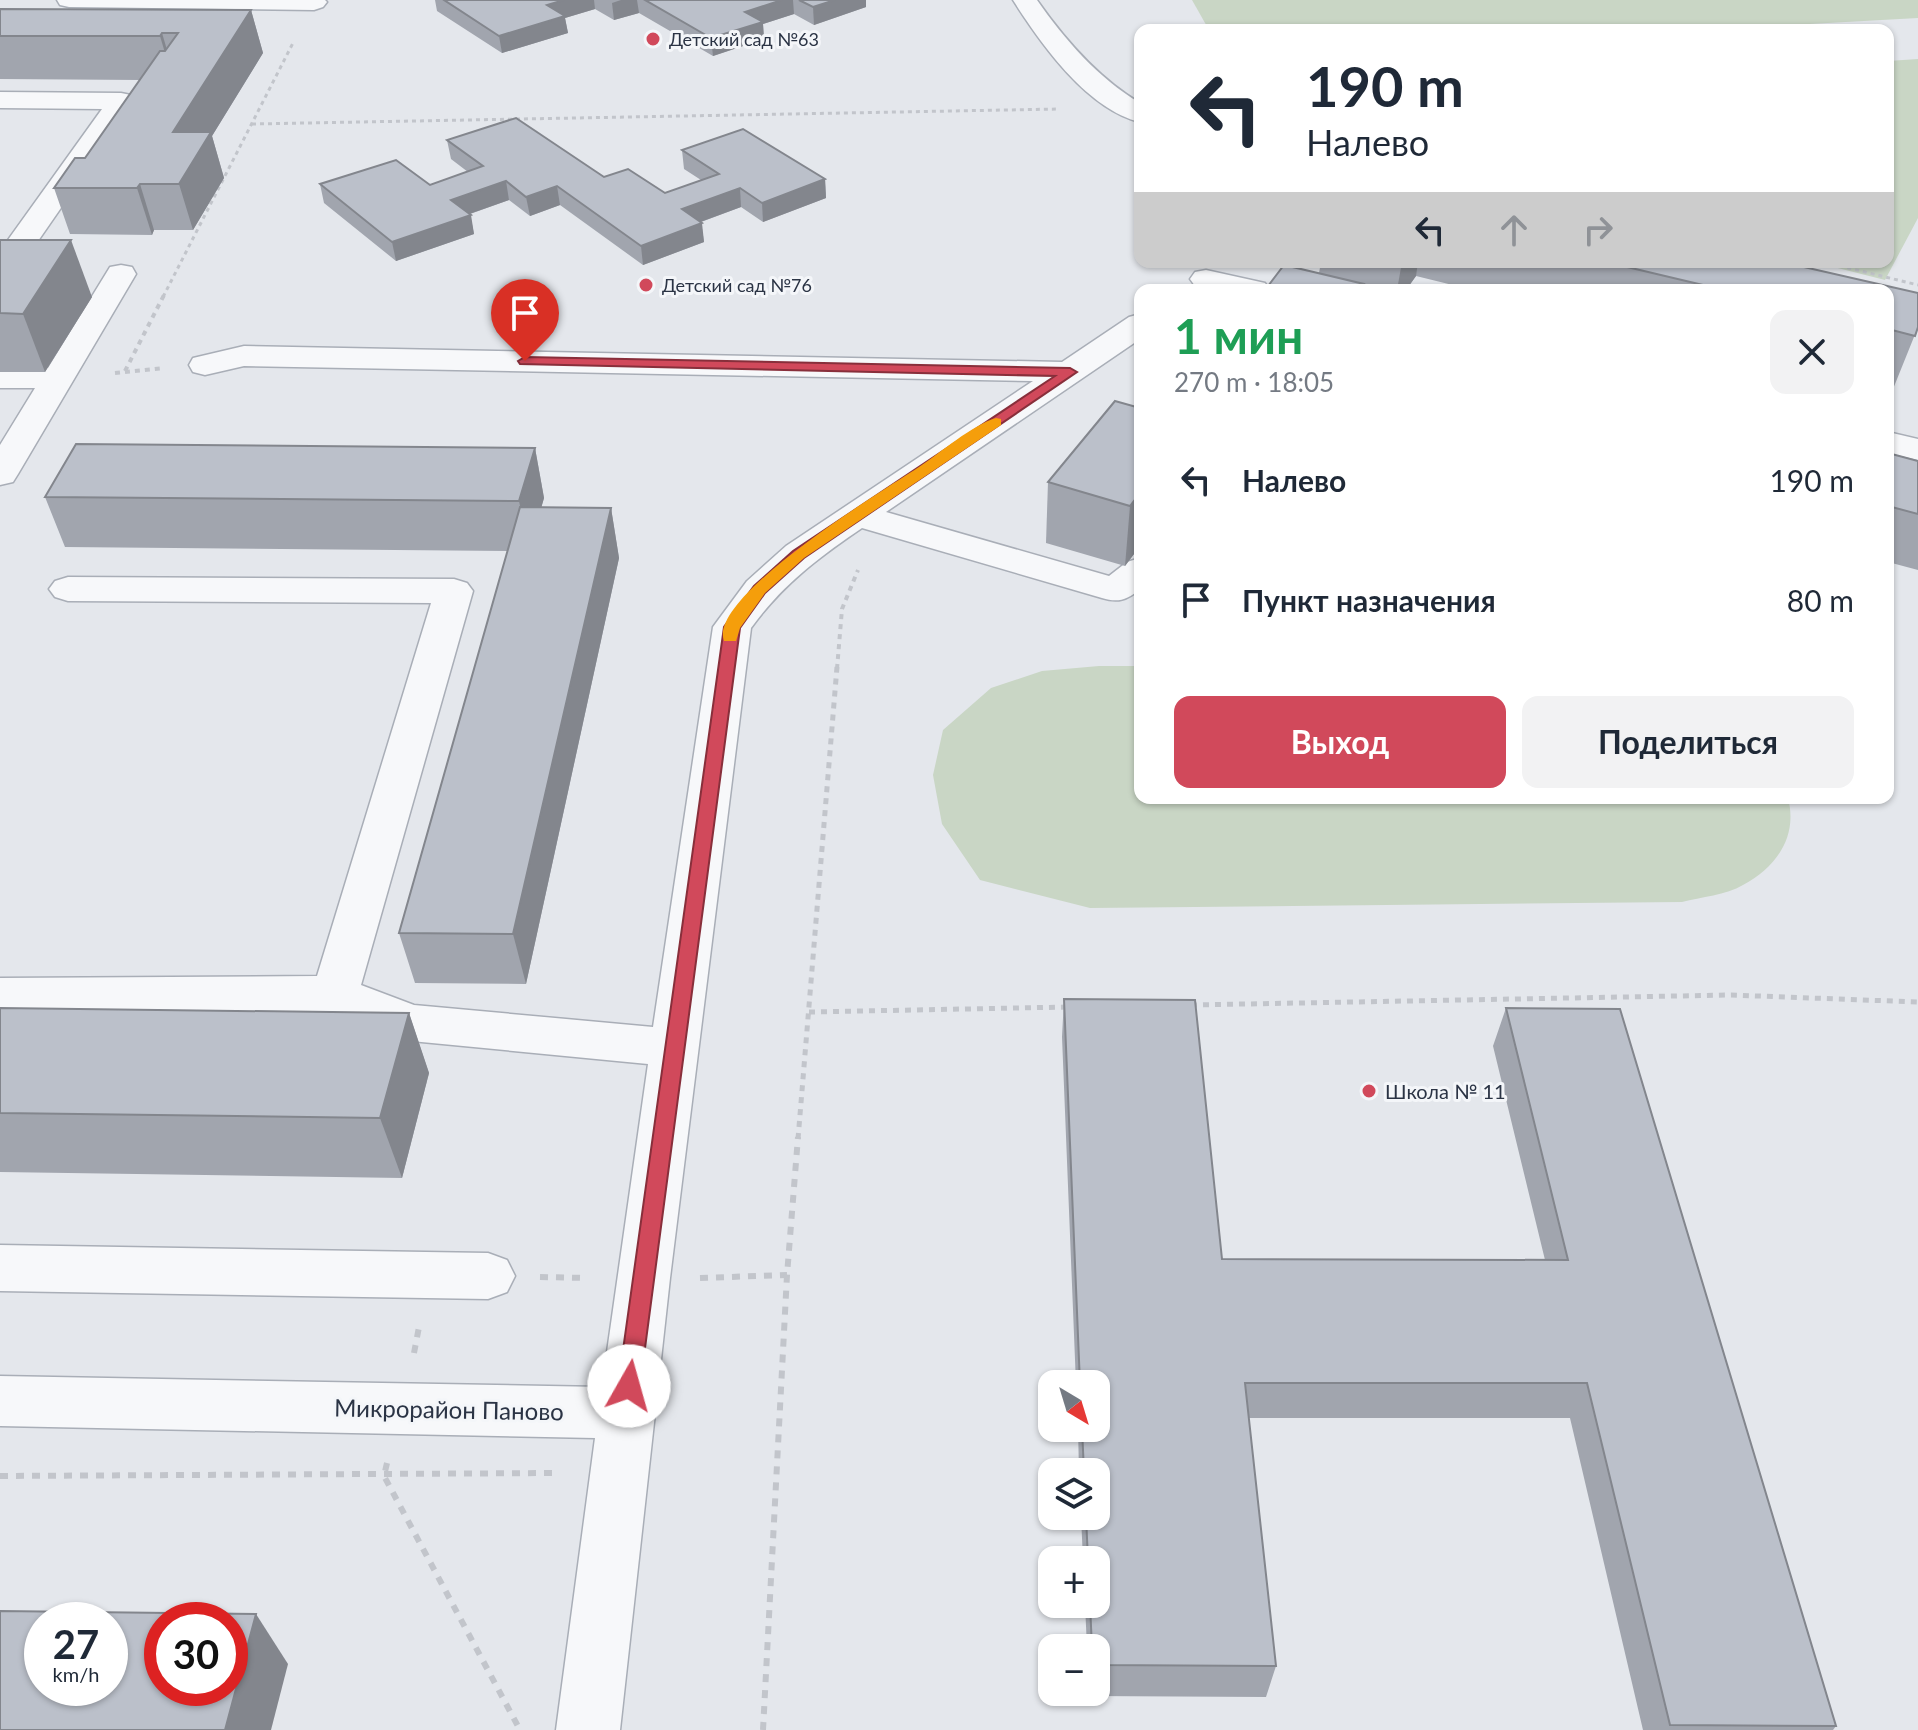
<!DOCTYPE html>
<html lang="ru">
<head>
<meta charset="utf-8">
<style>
	body { margin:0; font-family:Lato,sans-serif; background:#f2f2f3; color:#1f2937; height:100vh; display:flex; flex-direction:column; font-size:30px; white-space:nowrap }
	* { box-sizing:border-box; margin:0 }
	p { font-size:26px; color:#747a83 }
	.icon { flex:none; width:44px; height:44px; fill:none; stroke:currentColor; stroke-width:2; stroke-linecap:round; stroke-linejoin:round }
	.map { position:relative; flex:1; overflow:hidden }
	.panel { position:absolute; left:1134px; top:284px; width:760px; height:520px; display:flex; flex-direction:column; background:#fff; border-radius:16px; box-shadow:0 2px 6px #0004 }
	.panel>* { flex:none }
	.hud { position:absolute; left:1134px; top:24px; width:760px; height:244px; border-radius:16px; box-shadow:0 2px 6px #0004; background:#fff; color:#1f2937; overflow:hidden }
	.needle { width:52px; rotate:142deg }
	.tools { position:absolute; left:1038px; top:1370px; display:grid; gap:16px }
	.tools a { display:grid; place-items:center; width:72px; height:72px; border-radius:16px; background:#fff; box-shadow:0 2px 6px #0004; font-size:40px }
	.speed { position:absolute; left:24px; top:1602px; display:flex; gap:16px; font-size:40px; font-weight:700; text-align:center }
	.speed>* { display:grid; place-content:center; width:104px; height:104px; border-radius:50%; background:#fff; box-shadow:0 2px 6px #0004; line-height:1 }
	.speed small { font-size:20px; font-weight:400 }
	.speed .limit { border:12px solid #d22; background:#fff; color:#111 }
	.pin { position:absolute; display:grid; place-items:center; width:68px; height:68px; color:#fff; margin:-82px -34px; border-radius:50% 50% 50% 0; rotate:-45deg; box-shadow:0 0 8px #0007 }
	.pin .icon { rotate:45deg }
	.me { position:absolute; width:88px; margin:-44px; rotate:7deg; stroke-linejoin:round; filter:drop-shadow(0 0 6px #0008) }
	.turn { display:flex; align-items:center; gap:28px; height:168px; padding:0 40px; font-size:36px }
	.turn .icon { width:104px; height:104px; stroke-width:2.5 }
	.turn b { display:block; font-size:56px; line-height:68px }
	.lanes { display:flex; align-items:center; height:76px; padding:0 40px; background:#0003; justify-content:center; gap:40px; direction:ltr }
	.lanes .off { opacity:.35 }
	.round { display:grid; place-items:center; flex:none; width:84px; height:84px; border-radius:16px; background:#f2f2f3 }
	.summary { display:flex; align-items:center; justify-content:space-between; height:136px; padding:0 40px }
	h1 { font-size:48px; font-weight:700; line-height:60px; color:#1e9e55 }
	.primary-button { display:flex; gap:16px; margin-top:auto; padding:16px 40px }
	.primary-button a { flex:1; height:92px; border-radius:16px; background:#d1495b; color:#fff; font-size:32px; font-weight:700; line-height:92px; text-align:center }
	.primary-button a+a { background:#f2f2f3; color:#1f2937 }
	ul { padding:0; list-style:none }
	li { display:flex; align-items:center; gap:24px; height:120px; padding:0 40px }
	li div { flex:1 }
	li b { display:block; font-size:30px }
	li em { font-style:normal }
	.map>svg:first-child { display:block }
	.green { fill:#c9d6c5 }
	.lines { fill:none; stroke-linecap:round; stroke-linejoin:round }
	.minor-casing { stroke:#a9aeb7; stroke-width:3 }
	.path-far3 { stroke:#c2c5cb; stroke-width:3; stroke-dasharray:4 4; stroke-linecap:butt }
	.path-far2 { stroke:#c2c5cb; stroke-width:4; stroke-dasharray:5 5; stroke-linecap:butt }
	.path-far1 { stroke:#c2c5cb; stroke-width:5; stroke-dasharray:6 6; stroke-linecap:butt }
	.path { stroke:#c2c5cb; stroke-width:6; stroke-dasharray:8 8; stroke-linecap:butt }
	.minor { fill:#f7f8fa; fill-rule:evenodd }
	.wall { fill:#a1a5ae }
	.shaded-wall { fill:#83868d }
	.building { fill:#bbc0ca; stroke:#83868d; stroke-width:2; fill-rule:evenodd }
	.route { fill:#d1495b; stroke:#882f3b; stroke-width:2 }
	.slow { fill:#f59e0b }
	.poi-dot { fill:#d1495b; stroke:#f4f6f9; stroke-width:3 }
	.labels { text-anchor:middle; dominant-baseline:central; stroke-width:6; stroke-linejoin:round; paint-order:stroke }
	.far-poi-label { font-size:18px; fill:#2b3445; stroke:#f4f6f9; text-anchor:start }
	.poi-label { font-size:20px; fill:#2b3445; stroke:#f4f6f9; text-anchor:start }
	.near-street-label { font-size:24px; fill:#2b3445; stroke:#f4f6f9 }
</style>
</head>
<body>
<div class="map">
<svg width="1918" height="1730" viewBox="0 0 1918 1730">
	<rect width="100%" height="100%" fill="#e4e7ec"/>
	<g class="green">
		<path d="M1192 0H1918V18L1699 30H1209Z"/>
		<path d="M1918 59V218L1885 280 1814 262H1888V61Z"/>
		<path d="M1099 666H1140V798H1788C1798 836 1777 867 1743 885 1726 895 1701 897 1682 902L1090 908 980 880 942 824 933 775 943 730 991 688 1042 671Z"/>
	</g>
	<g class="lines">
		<defs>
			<g id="minor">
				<path d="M57 0H325L327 2 323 7 314 10 69 7 60 5Z"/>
				<path d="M1013 0H1037C1065 40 1098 78 1140 103V122C1087 109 1041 44 1013 0Z"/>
				<path d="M0 92 121 93 131 95 135 101 11 280 0 282V251L102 109 0 108Z"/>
				<path d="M121 265 132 267 136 274 18 474 13 482 0 485V445L35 388H0V368H48L110 267Z"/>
				<path d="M1206 270 1265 283 1270 290H1213L1195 286 1190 279 1195 272Z"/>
				<path d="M1140 314V339L886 512 1109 576 1127 562 1140 558V589C1127 600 1118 603 1102 598L862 528C818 558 783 584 751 628L670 1278 620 1730H556L595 1438 0 1426V1376L602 1387 648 1064 411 1041 332 1012 0 1014V978L317 976 431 603 68 601 55 597 49 589 55 581 68 577 454 579 467 583 473 591 361 985 414 1005 653 1027 713 627 747 581 786 546 1033 381 244 366 205 375 193 372 189 365 193 358 244 346 1062 362 1129 317Z"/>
				<path d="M1888 432 1918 439V460L1888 453Z"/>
				<path d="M0 1245 488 1253 507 1260 515 1276 507 1292 488 1299 0 1291Z"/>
			</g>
		</defs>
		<use href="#minor" class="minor-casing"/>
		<g class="path-far3">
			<path d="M252 124 1059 109"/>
			<path d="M1824 262 1918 285"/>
			<path d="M163 297 294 41"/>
		</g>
		<g class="path-far2">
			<path d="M125 371 164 295"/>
			<path d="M115 373 164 368"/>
			<path d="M837 669 842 609 858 570"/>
		</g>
		<g class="path-far1">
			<path d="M1191 1005 1731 995 1918 1002"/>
			<path d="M809 1012 1069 1007"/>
			<path d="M798 1139 837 667"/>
		</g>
		<g class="path">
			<path d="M540 1277 586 1278"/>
			<path d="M700 1278 787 1275"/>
			<path d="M414 1353 419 1327"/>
			<path d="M387 1463 384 1476 520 1730"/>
			<path d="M0 1476 559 1473"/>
			<path d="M763 1730 787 1275 798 1137"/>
		</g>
		<use href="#minor" class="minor"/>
	</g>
	<g class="wall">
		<path d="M435 0H866V7L814 25 794 14 763 24 764 39 713 56 639 13 614 20 595 9 565 18 568 33 502 53 437 11Z"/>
		<path d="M0 9 251 10 263 53 212 136 224 178 193 230H154L152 235 70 234 54 188 85 158 140 80 0 79Z"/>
		<path d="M447 140 665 193 701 180 684 169 682 150 825 179 826 198 763 222 741 207 701 222 704 242 643 265 560 205 530 216 509 200 470 214 474 234 396 261 324 203 320 184 430 185 468 172 451 159Z"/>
		<path d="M0 240 92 297 45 372H0Z"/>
		<path d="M1321 262H1782L1918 293V327L1891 394 1888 393V290H1473L1416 276 1406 290H1265L1284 265 1319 273Z"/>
		<path d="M1140 408V546L1125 566 1046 543 1048 482Z"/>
		<path d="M535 448 544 498 541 508H611L619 558 526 984 415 983 399 933 508 551 65 547 45 497Z"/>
		<path d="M1888 453 1918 461V570L1888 562Z"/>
		<path d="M1064 999 1222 1259 1545 1260 1493 1046 1506 1008 1836 1726 1833 1730H1643L1570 1418H1249L1276 1666 1266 1697 1088 1696V1692H1096V1648H1087L1085 1604H1096V1560H1083L1081 1516H1096V1472H1079L1078 1428H1096V1384H1076L1062 1037Z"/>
		<path d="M0 1008 409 1013 429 1073 402 1178 0 1172Z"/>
	</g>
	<g class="shaded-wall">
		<path d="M564 0H594L595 9 565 18 568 33 502 53 499 36 547 5Z"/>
		<path d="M621 0H637L639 13 614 20 612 3Z"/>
		<path d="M782 0H793L794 14 763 24 764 39 713 56 711 38 745 12Z"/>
		<path d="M835 0H866V7L814 25 813 7Z"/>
		<path d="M251 10 263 53 212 136 224 178 193 230 179 184 173 132Z"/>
		<path d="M162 33 175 77 173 80 160 36Z"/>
		<path d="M825 179 826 198 763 222 762 203Z"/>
		<path d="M506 181 509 200 455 219 451 200Z"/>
		<path d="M140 184 154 230 152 235 137 188Z"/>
		<path d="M557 186 560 205 530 216 526 197Z"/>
		<path d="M740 188 741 207 684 228 682 209Z"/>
		<path d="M471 215 474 234 396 261 392 242Z"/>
		<path d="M702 223 704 242 643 265 641 246Z"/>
		<path d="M71 240 92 297 45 372 23 314Z"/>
		<path d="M1402 262H1418L1416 276 1406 290H1397Z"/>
		<path d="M535 448 544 498 529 551 519 501Z"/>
		<path d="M1140 493V546L1125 566 1130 506Z"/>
		<path d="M611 508 619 558 526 984 513 934Z"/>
		<path d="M409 1013 429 1073 402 1178 380 1118Z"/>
		<path d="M256 1614 288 1664 271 1730H225Z"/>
	</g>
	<g class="building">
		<path d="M444 0H564L547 5 565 16 499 36Z"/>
		<path d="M645 0H782L745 12 763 22 711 38Z"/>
		<path d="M799 0H835L813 7Z"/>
		<path d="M0 9 251 10 173 132H211L179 184H140L137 188H54L75 158H85L160 51H165L178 33H162L160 36H0Z"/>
		<path d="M516 118 604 177 628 169 665 193 719 174 682 150 743 129 825 179 762 203 740 188 682 209 702 223 641 246 557 186 526 197 506 181 451 200 471 215 392 242 320 184 396 160 430 185 483 166 447 140Z"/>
		<path d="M0 240H71L23 314 0 313Z"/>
		<path d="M1606 262H1782L1918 293V327L1915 336 1888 329V290H1724Z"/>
		<path d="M1284 265 1364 284 1360 290H1265Z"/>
		<path d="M1115 401 1140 408V493L1130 506 1048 482Z"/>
		<path d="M76 444 535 448 519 501 45 497Z"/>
		<path d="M1888 453 1918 461V514L1888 506Z"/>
		<path d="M520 507 611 508 513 934 399 933Z"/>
		<path d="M1064 999 1195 1000 1222 1259 1568 1260 1506 1008 1620 1009 1836 1726 1670 1725 1587 1383H1245L1276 1666 1096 1665V1648H1092L1090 1604H1096V1560H1088L1086 1516H1096V1472H1084L1082 1428H1096V1384H1080Z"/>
		<path d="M0 1008 409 1013 380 1118 0 1113Z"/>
		<path d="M0 1611 256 1614 225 1730H0ZM42 1620H110V1688H42ZM162 1620H230V1688H162Z"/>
	</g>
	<path class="route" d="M525 357 1070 368 1077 372 804 558 765 593 740 628 640 1386 637 1393 629 1396 621 1393 618 1386 724 627 754 586 793 551 1055 376 520 364 518 361Z"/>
	<path class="slow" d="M996 418 1001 419V425L804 558 765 593 740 628 736 641H724C707 597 884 490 919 467 940 453 972 425 996 418Z"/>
	<g class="poi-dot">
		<circle cx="653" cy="39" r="8"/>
		<circle cx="646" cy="285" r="8"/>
		<circle cx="1369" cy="1091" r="8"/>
	</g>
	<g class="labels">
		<g class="far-poi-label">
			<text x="669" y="39">Детский сад №63</text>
			<text x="662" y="285">Детский сад №76</text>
		</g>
		<g class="poi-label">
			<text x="1385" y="1091">Школа № 11</text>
		</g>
		<g class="near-street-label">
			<text transform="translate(449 1409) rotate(1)">Микрорайон Паново</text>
		</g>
	</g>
</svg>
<div class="tools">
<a><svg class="needle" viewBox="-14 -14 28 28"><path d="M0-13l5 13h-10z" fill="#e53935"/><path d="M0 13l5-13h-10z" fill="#747a83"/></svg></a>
<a><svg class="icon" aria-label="layers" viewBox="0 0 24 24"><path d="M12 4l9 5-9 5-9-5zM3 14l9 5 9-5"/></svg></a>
<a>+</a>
<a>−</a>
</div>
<div class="speed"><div>27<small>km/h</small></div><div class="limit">30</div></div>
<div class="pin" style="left:525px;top:361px;background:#d93025"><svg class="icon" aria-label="arrive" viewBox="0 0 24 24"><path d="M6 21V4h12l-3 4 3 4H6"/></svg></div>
<svg class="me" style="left:629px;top:1386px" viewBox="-20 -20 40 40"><circle r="19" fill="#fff"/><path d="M0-13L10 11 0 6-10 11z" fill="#d1495b"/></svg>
<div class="hud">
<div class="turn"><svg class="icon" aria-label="left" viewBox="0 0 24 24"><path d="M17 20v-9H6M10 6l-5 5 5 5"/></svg><div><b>190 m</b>Налево</div></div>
<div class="lanes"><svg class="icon" aria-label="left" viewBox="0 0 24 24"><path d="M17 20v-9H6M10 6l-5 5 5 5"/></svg><svg class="icon off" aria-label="ahead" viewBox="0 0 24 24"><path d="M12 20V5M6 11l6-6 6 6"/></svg><svg class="icon off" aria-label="right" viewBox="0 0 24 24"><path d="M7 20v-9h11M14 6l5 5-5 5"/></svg></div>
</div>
<section class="panel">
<div class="summary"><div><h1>1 мин</h1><p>270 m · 18:05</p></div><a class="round"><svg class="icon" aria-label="close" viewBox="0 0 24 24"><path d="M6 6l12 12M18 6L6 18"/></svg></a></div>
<ul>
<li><svg class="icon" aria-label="left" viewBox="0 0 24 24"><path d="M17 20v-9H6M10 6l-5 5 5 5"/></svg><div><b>Налево</b></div><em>190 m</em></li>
<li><svg class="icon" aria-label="arrive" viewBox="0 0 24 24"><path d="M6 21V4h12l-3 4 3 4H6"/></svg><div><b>Пункт назначения</b></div><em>80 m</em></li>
</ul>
<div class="primary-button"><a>Выход</a><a>Поделиться</a></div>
</section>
</div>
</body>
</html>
